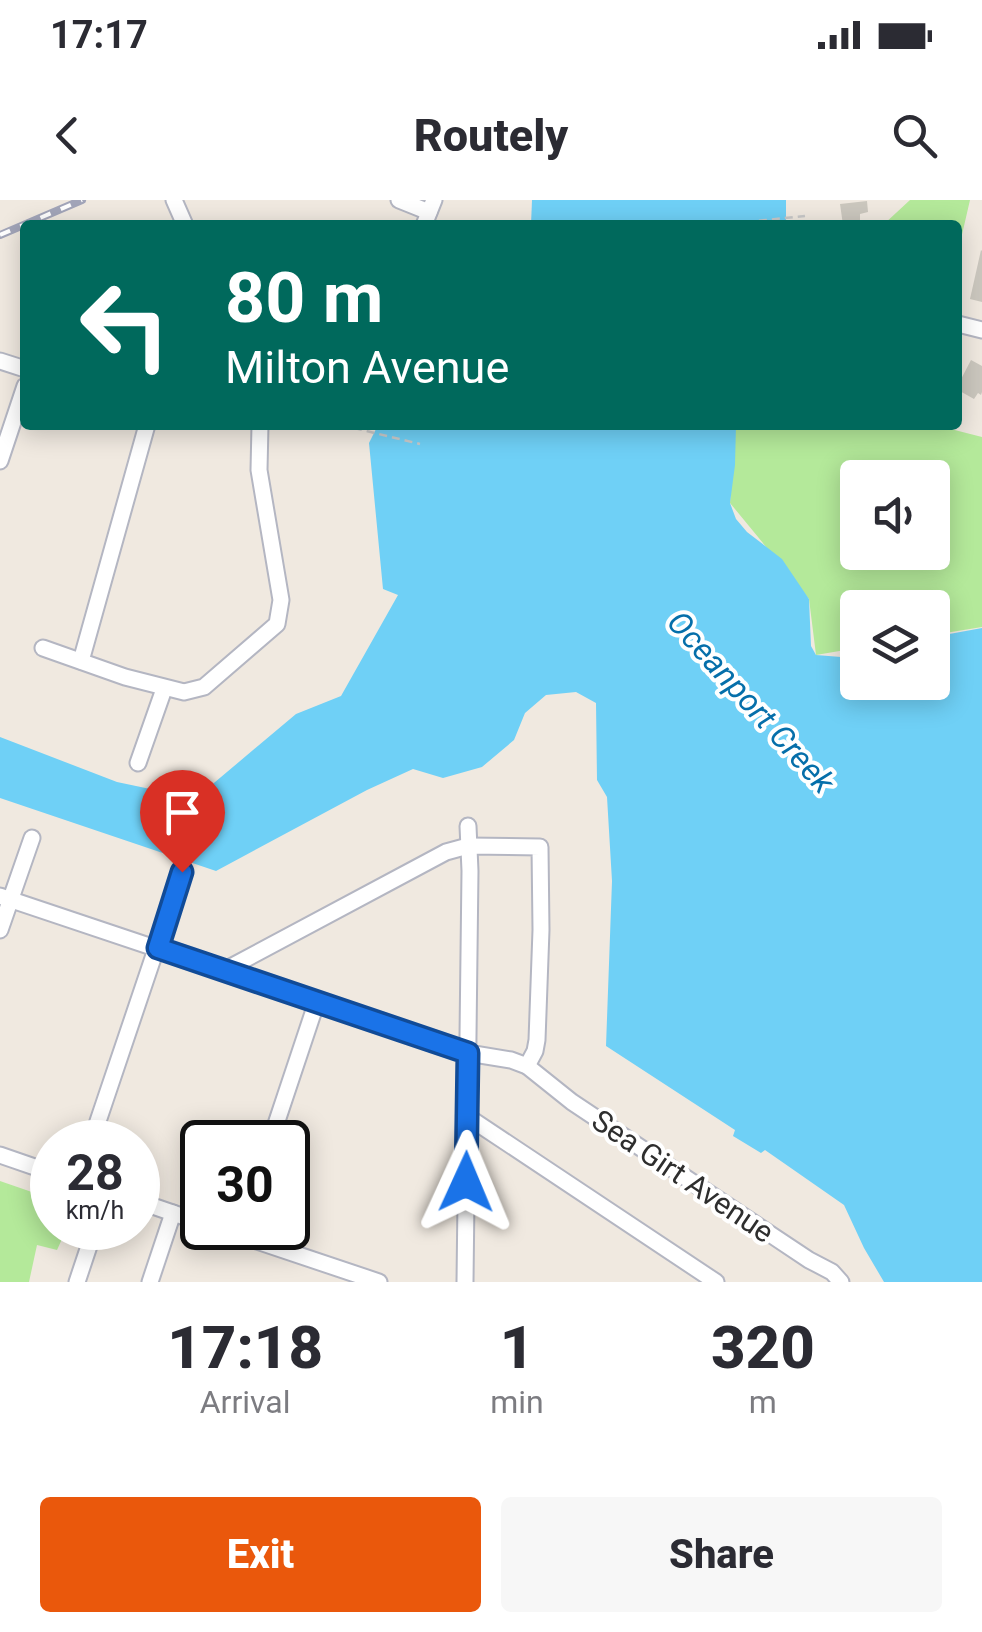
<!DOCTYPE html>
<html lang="en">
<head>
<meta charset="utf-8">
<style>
	body { margin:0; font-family:Roboto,sans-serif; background:#f7f7f7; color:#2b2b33; height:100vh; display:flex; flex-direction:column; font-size:38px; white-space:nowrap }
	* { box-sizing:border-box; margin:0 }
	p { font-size:32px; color:#7c7c81 }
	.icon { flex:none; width:55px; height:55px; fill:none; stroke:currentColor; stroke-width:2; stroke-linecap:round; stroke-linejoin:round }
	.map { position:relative; height:1082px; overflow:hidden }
	.sheet { display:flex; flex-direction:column; background:#fff; flex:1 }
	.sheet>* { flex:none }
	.guide { position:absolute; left:20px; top:20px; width:942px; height:210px; border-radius:10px; box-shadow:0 5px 25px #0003; background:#00695c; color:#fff; overflow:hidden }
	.controls { position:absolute; left:840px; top:260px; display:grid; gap:20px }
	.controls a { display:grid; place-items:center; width:110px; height:110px; border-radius:10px; background:#fff; box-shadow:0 5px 25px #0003; font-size:50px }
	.speed { position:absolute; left:30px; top:920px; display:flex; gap:20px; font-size:50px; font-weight:700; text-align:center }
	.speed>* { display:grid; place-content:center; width:130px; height:130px; border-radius:50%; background:#fff; box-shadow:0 5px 25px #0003; line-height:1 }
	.speed small { font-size:25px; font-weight:400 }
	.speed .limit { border:5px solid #111; border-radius:15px; background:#fff; color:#111 }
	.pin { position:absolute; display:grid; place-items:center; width:85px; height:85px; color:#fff; margin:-102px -42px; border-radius:50% 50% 50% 0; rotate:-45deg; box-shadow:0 0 10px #0007 }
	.pin .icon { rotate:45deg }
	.me { position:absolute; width:110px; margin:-55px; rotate:1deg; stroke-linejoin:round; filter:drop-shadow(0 0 8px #0008) }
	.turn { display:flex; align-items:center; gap:35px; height:210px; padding:0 40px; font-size:45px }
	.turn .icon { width:130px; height:130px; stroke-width:2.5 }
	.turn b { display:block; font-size:70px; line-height:85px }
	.eta { display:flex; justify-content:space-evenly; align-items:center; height:170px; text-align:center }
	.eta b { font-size:60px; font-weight:800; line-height:70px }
	.action { display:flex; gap:20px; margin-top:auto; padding:20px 40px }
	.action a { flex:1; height:115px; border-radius:10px; background:#ea580c; color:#fff; font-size:40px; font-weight:800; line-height:115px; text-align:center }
	.action a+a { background:#f7f7f7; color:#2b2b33 }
	.status { display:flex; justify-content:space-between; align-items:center; height:70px; padding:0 50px; background:#fff; direction:ltr }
	.status svg { height:28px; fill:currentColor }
	header { display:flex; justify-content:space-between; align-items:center; height:130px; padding:0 40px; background:#fff; font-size:45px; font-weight:800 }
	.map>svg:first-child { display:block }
	.green { fill:#b4e99a; fill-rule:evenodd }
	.water { fill:#6fd0f6 }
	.building { fill:#cbc7be }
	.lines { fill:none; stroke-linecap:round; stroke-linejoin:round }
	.minor-casing { stroke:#b4b6c2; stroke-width:19 }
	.path { stroke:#c9c9c9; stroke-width:2.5; stroke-dasharray:8 5; stroke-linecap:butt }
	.minor { stroke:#fff; stroke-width:15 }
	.rail-casing { stroke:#a2a5b9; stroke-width:8 }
	.rail { stroke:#fff; stroke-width:4; stroke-dasharray:11; stroke-linecap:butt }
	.route-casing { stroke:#114b97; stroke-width:25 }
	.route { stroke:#1a73e8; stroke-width:18 }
	.labels { text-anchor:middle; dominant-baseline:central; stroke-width:8; stroke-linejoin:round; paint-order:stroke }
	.street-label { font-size:30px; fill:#2e2e2e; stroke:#fff }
	.water-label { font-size:32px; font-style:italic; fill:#056faa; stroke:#fff }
</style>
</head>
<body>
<div class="status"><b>17:17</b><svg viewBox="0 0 49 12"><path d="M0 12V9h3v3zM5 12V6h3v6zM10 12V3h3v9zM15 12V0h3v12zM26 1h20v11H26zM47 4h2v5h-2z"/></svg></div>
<header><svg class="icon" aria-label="back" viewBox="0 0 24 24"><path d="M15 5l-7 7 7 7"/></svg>Routely<svg class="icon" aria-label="search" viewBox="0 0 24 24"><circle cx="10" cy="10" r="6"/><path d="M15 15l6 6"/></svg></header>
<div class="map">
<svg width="982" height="1082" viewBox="0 0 982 1082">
	<rect width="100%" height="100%" fill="#f0e9e0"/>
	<g class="green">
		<path d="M910 0H970L958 52V25H883Z"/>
		<path d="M735 225H935L982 237V427L933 435 932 408H858L857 448 816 455 809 399 730 303ZM858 278H932V352H858Z"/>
		<path d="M0 981 52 999V1028H67L57 1050 37 1045 29 1082H0Z"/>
	</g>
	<g class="water">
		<path d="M532 0H786V25H531Z"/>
		<path d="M378 225H736L735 265 730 303 736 319 747 332 782 359 809 399 811 446 816 455 841 457 857 452 858 482H932L933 437 982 428V1082H884L864 1048 844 1005 765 950 761 953 733 936 735 930 606 846 612 681 607 597 597 580 596 503 576 492 546 495 525 513 514 540 482 567 443 578 413 569 367 590 216 671 0 598V537L117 582 155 590 202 593 296 514 341 496 398 395 383 389 369 243Z"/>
	</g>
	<g class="building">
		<path d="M867 1 868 12 860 14V25H843L840 4Z"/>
		<path d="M981 50 982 51V102L970 99Z"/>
		<path d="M971 160 982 166V192L981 195 978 193 974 199 958 190V185Z"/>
	</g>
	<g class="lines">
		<defs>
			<g id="minor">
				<path d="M174 0 185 25"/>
				<path d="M399 0 429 12"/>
				<path d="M424 25 434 0"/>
				<path d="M958 124 982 130"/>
				<path d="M0 161 25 169"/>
				<path d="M0 261 25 186"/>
				<path d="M43 448 125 477 184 492 204 487 277 424 281 400 259 270 260 225"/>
				<path d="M81 461 147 225"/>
				<path d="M138 563 164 489"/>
				<path d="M0 696 468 853 511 860 527 866 572 902 809 1060 832 1072 841 1082"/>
				<path d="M0 730 32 638"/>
				<path d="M225 770 446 652 468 646 540 647 541 730 537 840 535 851 527 866"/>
				<path d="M468 917 716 1082"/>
				<path d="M91 942 182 672"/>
				<path d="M270 942 317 801"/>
				<path d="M0 955 52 973"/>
				<path d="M138 1001 202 1023"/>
				<path d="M218 1028 379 1082"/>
				<path d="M77 1082 95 1028"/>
				<path d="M150 1082 173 1013"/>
				<path d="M465 1082 470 671 468 626"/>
			</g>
		</defs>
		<use href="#minor" class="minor-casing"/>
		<g class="path">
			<path d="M746 22 805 16"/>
			<path d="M354 228 420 244"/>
		</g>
		<use href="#minor" class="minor"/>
		<defs>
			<path id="rail" d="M0 35 82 0"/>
		</defs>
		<use href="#rail" class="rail-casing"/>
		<use href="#rail" class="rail"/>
	</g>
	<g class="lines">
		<defs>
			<path id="route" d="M182 672 158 748 468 853 466 982"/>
		</defs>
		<use href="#route" class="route-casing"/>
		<use href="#route" class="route"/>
	</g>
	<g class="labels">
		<g class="street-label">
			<text transform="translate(683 976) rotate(34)">Sea Girt Avenue</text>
		</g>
		<g class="water-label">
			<text transform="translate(751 502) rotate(48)">Oceanport Creek</text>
		</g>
	</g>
</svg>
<div class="controls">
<a><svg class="icon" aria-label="sound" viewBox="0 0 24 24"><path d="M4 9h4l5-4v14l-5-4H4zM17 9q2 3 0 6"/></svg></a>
<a><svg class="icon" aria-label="layers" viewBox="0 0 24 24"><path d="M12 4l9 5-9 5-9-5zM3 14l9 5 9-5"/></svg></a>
</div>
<div class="speed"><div>28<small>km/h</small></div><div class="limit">30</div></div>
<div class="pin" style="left:182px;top:672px;background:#d93025"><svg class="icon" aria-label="arrive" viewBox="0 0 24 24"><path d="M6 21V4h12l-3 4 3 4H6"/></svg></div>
<svg class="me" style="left:466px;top:982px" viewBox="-20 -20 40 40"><path d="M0-17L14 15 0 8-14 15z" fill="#1a73e8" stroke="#fff" stroke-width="4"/></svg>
<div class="guide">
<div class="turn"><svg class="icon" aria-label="left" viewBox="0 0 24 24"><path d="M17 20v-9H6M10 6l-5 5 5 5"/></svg><div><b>80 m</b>Milton Avenue</div></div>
</div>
</div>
<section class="sheet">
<div class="eta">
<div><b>17:18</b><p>Arrival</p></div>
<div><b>1</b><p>min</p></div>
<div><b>320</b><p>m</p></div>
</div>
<div class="action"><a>Exit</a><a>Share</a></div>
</section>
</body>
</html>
